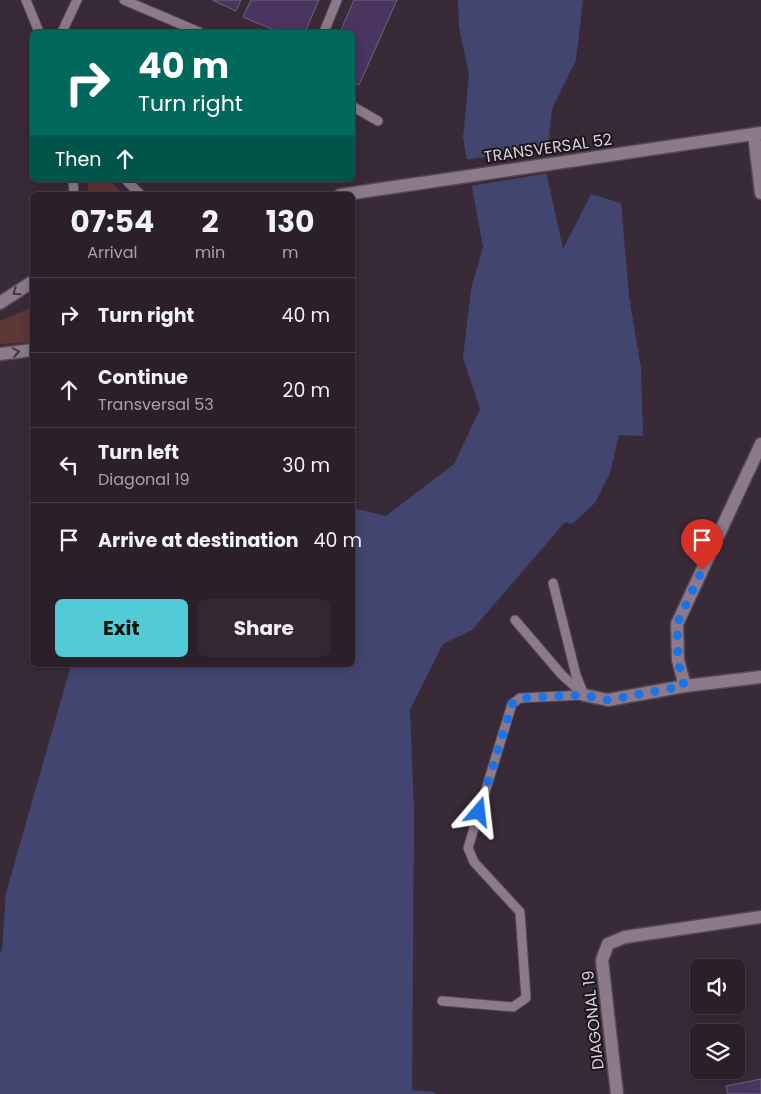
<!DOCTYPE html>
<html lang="en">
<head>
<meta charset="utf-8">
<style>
	body { margin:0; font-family:Poppins,sans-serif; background:#332831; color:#f1f3f6; height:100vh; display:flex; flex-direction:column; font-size:19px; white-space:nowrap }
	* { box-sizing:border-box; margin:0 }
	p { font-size:16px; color:#a6a3a8 }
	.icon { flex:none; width:28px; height:28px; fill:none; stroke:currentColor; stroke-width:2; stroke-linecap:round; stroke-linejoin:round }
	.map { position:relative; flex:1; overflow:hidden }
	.details { position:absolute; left:30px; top:192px; width:325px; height:475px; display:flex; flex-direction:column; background:#2b2029; border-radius:8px; box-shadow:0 2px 12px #0003,0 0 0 1px #473e46 }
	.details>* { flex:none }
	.guide { position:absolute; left:30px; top:30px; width:325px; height:152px; border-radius:8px; box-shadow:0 2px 12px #0003,0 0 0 1px #473e46; background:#00695c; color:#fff; overflow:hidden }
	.tools { position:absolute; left:690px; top:959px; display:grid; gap:10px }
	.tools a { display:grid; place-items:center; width:55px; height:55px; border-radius:8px; background:#2b2029; box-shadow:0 2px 12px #0003,0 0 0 1px #473e46; font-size:25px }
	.pin { position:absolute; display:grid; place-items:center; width:42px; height:42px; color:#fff; margin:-51px -21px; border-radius:50% 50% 50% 0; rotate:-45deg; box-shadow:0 0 5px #0007 }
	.pin .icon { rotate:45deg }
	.me { position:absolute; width:55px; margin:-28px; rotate:17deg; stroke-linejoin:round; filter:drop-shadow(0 0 4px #0008) }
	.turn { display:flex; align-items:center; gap:18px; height:105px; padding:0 25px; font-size:22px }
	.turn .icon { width:65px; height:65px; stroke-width:2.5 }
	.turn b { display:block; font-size:35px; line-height:42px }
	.then { display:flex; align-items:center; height:48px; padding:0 25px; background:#0003; gap:10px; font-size:19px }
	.eta { display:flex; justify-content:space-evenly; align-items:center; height:85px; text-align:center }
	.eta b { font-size:30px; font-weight:700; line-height:35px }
	.cta { display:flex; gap:10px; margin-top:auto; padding:10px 25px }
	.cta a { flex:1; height:58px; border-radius:8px; background:#52cbd7; color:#111; font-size:20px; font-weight:700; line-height:58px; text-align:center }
	.cta a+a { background:#332831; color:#f1f3f6 }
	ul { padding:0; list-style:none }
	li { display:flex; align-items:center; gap:15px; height:75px; padding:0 25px; border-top:1px solid #473e46 }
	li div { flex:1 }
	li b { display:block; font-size:19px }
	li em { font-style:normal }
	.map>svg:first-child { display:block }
	.green { fill:#5e3737 }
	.water { fill:#424570 }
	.pier { fill:#392a37 }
	.building { fill:#49355f; stroke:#6d6579 }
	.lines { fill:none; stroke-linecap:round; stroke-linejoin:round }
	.lane-casing { stroke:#544753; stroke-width:11 }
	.street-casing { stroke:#544753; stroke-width:15 }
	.lane { stroke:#8c7989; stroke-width:9 }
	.street { stroke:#8c7989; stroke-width:12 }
	.oneway { stroke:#433842 }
	.route { stroke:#1a73e8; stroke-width:9; stroke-dasharray:0 16.2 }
	.labels { text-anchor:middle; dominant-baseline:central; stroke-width:4; stroke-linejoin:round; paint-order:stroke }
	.street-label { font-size:16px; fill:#dbd1da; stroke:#1c151b }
</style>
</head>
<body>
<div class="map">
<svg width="761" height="1094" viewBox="0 0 761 1094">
	<rect width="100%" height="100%" fill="#392a37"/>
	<g class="green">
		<path d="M88 180H109L125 195H88Z"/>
		<path d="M32 307V342L0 344V321Z"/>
	</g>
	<path class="water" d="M458 0H583L576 60 552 109 548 148 544 162 563 249 591 194 621 203 629 296 641 368 643 436 619 435 610 473 595 503 572 524 565 522 472 630 443 644 410 710 414 812 412 1090 434 1092 435 1094H0V954L2 949 6 893 71 665H352L353 508 386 516 454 464 480 409 463 358 471 289 483 247 463 138 469 75 459 27Z"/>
	<path class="pier" d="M551 146 546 162 549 173 470 186 465 160Z"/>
	<g class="building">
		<path d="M212 0H241L236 11Z"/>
		<path d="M251 0H319L305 32H279L243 17Z"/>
		<path d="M354 0H397L359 85 352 83V32H340Z"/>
		<path d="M761 1079V1094H728L726 1086Z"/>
	</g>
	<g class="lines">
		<defs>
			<g id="lane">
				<path d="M26 0 39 32"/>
				<path d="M124 0 199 32"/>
				<path d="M62 32 77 0"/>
				<path d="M324 32 337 0"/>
				<path d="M352 106 378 121"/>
				<path d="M73 180 74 195"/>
				<path d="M126 180 141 195"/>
				<path d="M553 583 576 675 584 695"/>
				<path d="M515 620 562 675 582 693"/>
				<path d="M442 1001 513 1007 526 998 520 912 474 862 468 848 512 704 520 698 584 695"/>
			</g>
			<g id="street">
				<path d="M754 134 761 193"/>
				<path d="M340 195 761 133"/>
				<path d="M0 303 32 282"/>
				<path d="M0 354 32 350"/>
				<path d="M685 686 678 660 677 624 761 444"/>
				<path d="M584 695 608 700 685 686 761 677"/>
				<path d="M617 1094 602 960 608 944 625 937 761 917"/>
			</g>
		</defs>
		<use href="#lane" class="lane-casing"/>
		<use href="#street" class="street-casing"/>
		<use href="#lane" class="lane"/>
		<use href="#street" class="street"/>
	</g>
	<defs><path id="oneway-chevron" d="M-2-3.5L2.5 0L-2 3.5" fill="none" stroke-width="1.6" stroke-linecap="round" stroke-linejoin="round" transform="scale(1.25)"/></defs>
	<g class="oneway">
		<use href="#oneway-chevron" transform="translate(16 292) rotate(146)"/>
		<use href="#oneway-chevron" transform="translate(16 352) rotate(-9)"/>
	</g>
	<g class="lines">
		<path class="route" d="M479 812 512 704 520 698 584 695 608 700 684 686 678 660 677 624 702 570"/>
	</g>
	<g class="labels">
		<g class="street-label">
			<text transform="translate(548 148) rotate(-8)">TRANSVERSAL 52</text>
			<text transform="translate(593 1020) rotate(-96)">DIAGONAL 19</text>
		</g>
	</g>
</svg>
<div class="tools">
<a><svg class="icon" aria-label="sound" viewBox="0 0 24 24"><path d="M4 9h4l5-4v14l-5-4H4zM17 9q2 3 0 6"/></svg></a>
<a><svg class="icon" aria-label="layers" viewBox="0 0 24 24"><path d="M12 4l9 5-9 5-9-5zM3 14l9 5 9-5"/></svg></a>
</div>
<div class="pin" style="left:702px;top:570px;background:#d93025"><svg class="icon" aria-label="arrive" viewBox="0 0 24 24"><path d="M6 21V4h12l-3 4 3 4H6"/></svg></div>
<svg class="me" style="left:479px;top:812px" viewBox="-20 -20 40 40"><path d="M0-17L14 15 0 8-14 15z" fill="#1a73e8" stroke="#fff" stroke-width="4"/></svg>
<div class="guide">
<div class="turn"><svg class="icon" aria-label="right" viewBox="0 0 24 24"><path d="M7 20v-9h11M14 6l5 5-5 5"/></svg><div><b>40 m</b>Turn right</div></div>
<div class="then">Then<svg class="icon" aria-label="ahead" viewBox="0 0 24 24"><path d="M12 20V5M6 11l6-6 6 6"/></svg></div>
</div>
<section class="details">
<div class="eta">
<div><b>07:54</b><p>Arrival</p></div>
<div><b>2</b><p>min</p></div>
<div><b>130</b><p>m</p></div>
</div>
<ul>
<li><svg class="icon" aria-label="right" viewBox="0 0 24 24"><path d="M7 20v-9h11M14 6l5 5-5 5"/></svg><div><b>Turn right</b></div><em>40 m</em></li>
<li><svg class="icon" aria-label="ahead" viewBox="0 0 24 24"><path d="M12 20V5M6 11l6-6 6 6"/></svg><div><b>Continue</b><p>Transversal 53</p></div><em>20 m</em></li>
<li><svg class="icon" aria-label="left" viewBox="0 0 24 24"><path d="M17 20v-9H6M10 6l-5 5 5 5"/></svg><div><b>Turn left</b><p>Diagonal 19</p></div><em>30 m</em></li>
<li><svg class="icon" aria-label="arrive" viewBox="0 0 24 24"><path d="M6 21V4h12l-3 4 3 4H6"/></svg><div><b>Arrive at destination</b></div><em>40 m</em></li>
</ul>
<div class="cta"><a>Exit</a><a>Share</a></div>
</section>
</div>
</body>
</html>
